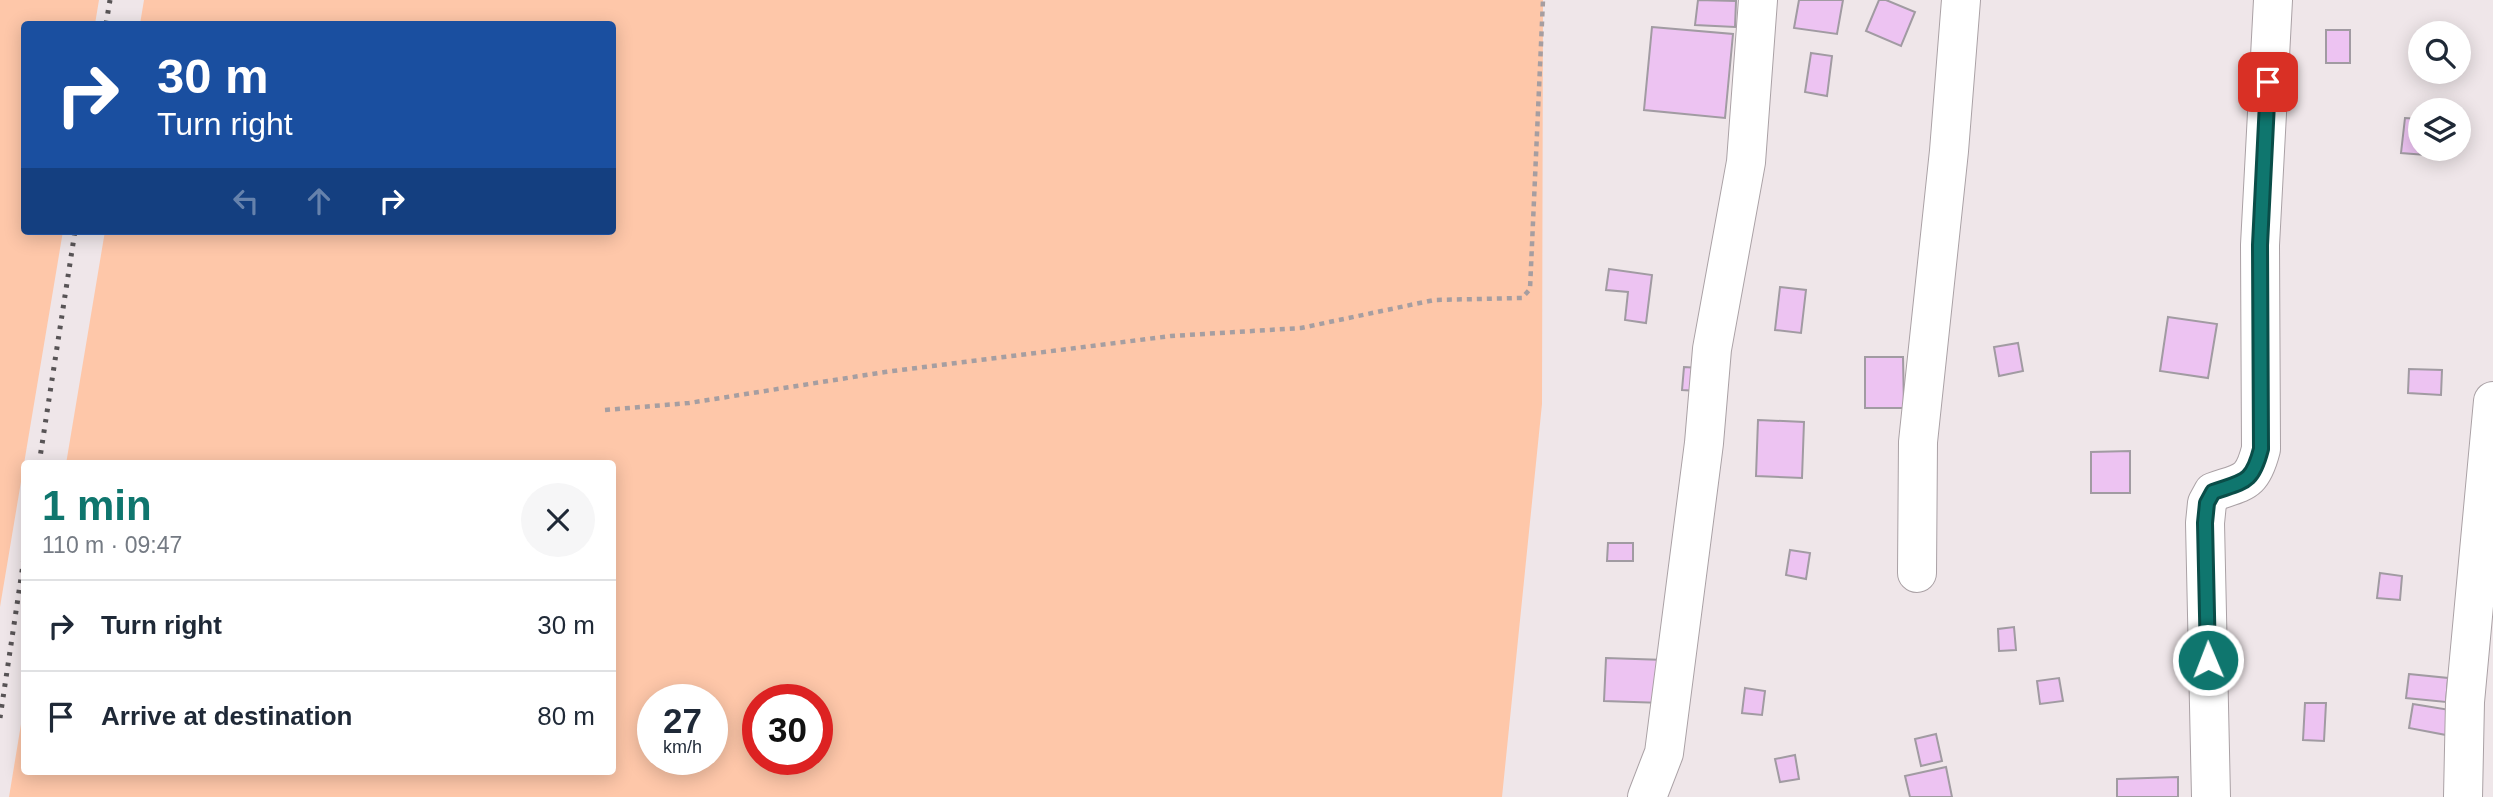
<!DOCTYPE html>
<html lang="en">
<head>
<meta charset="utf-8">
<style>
	body { margin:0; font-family:Helvetica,sans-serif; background:#f6f6f7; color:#1f2937; height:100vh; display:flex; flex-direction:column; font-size:26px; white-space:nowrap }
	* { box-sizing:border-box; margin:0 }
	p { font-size:23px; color:#747a83 }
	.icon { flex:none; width:38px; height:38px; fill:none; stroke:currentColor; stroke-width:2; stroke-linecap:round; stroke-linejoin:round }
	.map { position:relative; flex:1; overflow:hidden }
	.side { position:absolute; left:21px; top:460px; width:595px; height:315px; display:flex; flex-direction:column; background:#fff; border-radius:7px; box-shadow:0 4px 18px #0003 }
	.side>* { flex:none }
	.top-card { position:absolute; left:21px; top:21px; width:595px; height:214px; border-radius:7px; box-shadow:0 4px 18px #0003; background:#1a4fa0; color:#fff; overflow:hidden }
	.controls { position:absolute; left:2408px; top:21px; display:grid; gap:14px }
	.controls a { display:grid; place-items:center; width:63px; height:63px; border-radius:50%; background:#fff; box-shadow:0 4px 18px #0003; font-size:35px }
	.speed { position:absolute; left:637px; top:684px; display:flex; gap:14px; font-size:35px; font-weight:700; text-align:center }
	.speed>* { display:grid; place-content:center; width:91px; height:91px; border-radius:50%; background:#fff; box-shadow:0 4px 18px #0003; line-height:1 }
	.speed small { font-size:18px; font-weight:400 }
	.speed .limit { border:10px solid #d22; background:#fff; color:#111 }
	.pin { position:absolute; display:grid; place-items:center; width:60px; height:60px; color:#fff; margin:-30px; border-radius:14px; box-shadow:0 4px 10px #0006 }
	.me { position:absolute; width:77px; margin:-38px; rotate:359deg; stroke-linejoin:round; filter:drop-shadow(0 0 5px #0008) }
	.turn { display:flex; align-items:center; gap:24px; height:147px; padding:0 21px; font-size:32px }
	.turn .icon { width:91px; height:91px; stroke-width:2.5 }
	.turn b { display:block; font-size:49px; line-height:60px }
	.lanes { display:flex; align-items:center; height:66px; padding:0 21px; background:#0003; justify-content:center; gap:35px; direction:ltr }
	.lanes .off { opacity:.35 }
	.round { display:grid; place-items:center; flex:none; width:74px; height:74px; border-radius:37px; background:#f6f6f7 }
	.head { display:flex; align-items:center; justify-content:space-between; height:119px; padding:0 21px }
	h1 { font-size:42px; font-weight:600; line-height:52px; color:#0f766e }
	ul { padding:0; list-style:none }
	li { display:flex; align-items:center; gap:21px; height:91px; padding:0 21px; border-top:2px solid #e0e1e3 }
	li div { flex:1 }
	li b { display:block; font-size:26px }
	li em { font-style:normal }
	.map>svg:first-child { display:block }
	.green { fill:#fec7a9; fill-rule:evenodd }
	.building { fill:#edc3f2; stroke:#a19ba2; stroke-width:2 }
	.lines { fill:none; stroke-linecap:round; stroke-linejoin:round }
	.minor-casing { stroke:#aaa1a5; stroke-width:40 }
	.path { stroke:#a69ea1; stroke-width:4.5; stroke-dasharray:5 5; stroke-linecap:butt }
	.minor { stroke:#fff; stroke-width:38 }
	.rail { stroke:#585456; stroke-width:5; stroke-dasharray:3.5 7; stroke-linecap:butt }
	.route-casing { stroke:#0a4d48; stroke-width:18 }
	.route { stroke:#0f766e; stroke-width:12 }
</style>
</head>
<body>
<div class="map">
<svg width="2493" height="797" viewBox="0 0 2493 797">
	<rect width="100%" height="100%" fill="#efe6e9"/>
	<g class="green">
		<path d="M0 0H99L95 24H24V231H63L0 607Z"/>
		<path d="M144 0H1543L1542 404 1502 797H9L24 706V772H612V464H66L105 231H612V24H140ZM712 700V760H653V700ZM817 700V760H758V700Z"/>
	</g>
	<g class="building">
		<path d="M1698 0 1736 1 1735 27 1695 25Z"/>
		<path d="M1799 0H1843L1837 34 1794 28Z"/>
		<path d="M1879 0H1886L1915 12 1901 46 1866 31Z"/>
		<path d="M1652 27 1733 34 1725 118 1644 110Z"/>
		<rect x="2326" y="30" width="24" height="33"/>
		<path d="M1811 53 1832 56 1827 96 1805 92Z"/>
		<path d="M2405 118 2420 119V149H2427L2426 155 2401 153Z"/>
		<path d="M1609 269 1652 275 1646 323 1625 320 1628 292 1606 290Z"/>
		<path d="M1780 287 1806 290 1801 333 1775 330Z"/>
		<path d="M2168 317 2217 324 2208 378 2160 371Z"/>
		<path d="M2018 343 2023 371 1999 376 1994 347Z"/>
		<path d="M1865 357H1903L1904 408H1865Z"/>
		<path d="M1684 367 1699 368 1698 391 1682 390Z"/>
		<path d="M2409 369 2442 370 2441 395 2408 393Z"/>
		<path d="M1758 420 1804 422 1802 478 1756 476Z"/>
		<path d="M2130 451V493H2091V452Z"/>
		<path d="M1608 543H1633V561H1607Z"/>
		<path d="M1790 550 1810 553 1806 579 1786 575Z"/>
		<path d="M2380 573 2402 576 2400 600 2377 598Z"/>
		<path d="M2014 627 2016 650 1999 651 1998 629Z"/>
		<path d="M1606 658 1665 660 1663 703 1604 701Z"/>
		<path d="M2409 674 2448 678 2446 702 2406 698Z"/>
		<path d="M2059 678 2063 701 2040 704 2037 681Z"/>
		<path d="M1745 688 1765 691 1762 715 1742 713Z"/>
		<path d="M2305 703H2326L2324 741 2303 740Z"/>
		<path d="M2413 704 2450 710 2446 735 2409 728Z"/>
		<path d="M1936 734 1942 761 1921 766 1915 739Z"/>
		<path d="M1795 755 1799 779 1780 782 1775 759Z"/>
		<path d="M1946 767 1952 797H1910L1905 776Z"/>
		<path d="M2178 777V797H2117V779Z"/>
	</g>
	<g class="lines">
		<defs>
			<g id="minor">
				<path d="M1917 573 1918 442 1949 151 1961 0"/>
				<path d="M1647 797 1664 753 1704 443 1712 349 1746 162 1758 0"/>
				<path d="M2211 797 2205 523 2207 503 2213 492C2244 481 2252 484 2261 449L2260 245 2273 0"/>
				<path d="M2463 797 2465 702 2493 401"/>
			</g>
		</defs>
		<use href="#minor" class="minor-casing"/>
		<path class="path" d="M605 410 689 403 885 372 1171 336 1301 328 1434 300 1522 298 1530 289 1543 0"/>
		<use href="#minor" class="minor"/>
		<g class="rail">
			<path d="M106 24 110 0"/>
			<path d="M39 464 75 231"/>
			<path d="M0 718 24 558"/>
		</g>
	</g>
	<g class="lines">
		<defs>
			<path id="route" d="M2208 660 2205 523 2207 503 2213 492C2244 481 2252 484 2261 449L2260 245 2268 82"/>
		</defs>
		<use href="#route" class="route-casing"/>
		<use href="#route" class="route"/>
	</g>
</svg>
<div class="controls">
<a><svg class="icon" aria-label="search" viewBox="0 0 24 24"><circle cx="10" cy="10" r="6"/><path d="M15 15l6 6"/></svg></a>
<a><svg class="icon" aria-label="layers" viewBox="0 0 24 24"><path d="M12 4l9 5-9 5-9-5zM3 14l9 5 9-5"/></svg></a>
</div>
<div class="speed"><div>27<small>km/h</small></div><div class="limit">30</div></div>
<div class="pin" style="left:2268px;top:82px;background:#d93025"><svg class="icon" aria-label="arrive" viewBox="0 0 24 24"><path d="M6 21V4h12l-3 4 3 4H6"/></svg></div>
<svg class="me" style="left:2208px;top:660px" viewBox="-20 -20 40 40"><circle r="17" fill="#0f766e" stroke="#fff" stroke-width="3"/><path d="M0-11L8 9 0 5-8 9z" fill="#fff"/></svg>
<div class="top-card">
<div class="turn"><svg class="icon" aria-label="right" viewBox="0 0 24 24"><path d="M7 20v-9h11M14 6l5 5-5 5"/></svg><div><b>30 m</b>Turn right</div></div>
<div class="lanes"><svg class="icon off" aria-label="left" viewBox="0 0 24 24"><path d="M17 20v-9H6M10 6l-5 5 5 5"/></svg><svg class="icon off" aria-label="ahead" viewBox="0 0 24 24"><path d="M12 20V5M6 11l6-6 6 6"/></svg><svg class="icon" aria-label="right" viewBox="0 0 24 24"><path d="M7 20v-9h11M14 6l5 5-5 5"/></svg></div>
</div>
<section class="side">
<div class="head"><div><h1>1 min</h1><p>110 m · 09:47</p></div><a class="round"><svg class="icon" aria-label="close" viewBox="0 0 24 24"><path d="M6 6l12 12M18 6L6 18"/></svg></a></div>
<ul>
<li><svg class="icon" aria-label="right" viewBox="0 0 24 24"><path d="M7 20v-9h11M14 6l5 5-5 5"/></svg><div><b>Turn right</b></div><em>30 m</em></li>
<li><svg class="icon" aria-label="arrive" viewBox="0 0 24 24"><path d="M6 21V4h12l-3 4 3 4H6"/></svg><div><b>Arrive at destination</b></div><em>80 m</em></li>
</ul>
</section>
</div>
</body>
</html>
